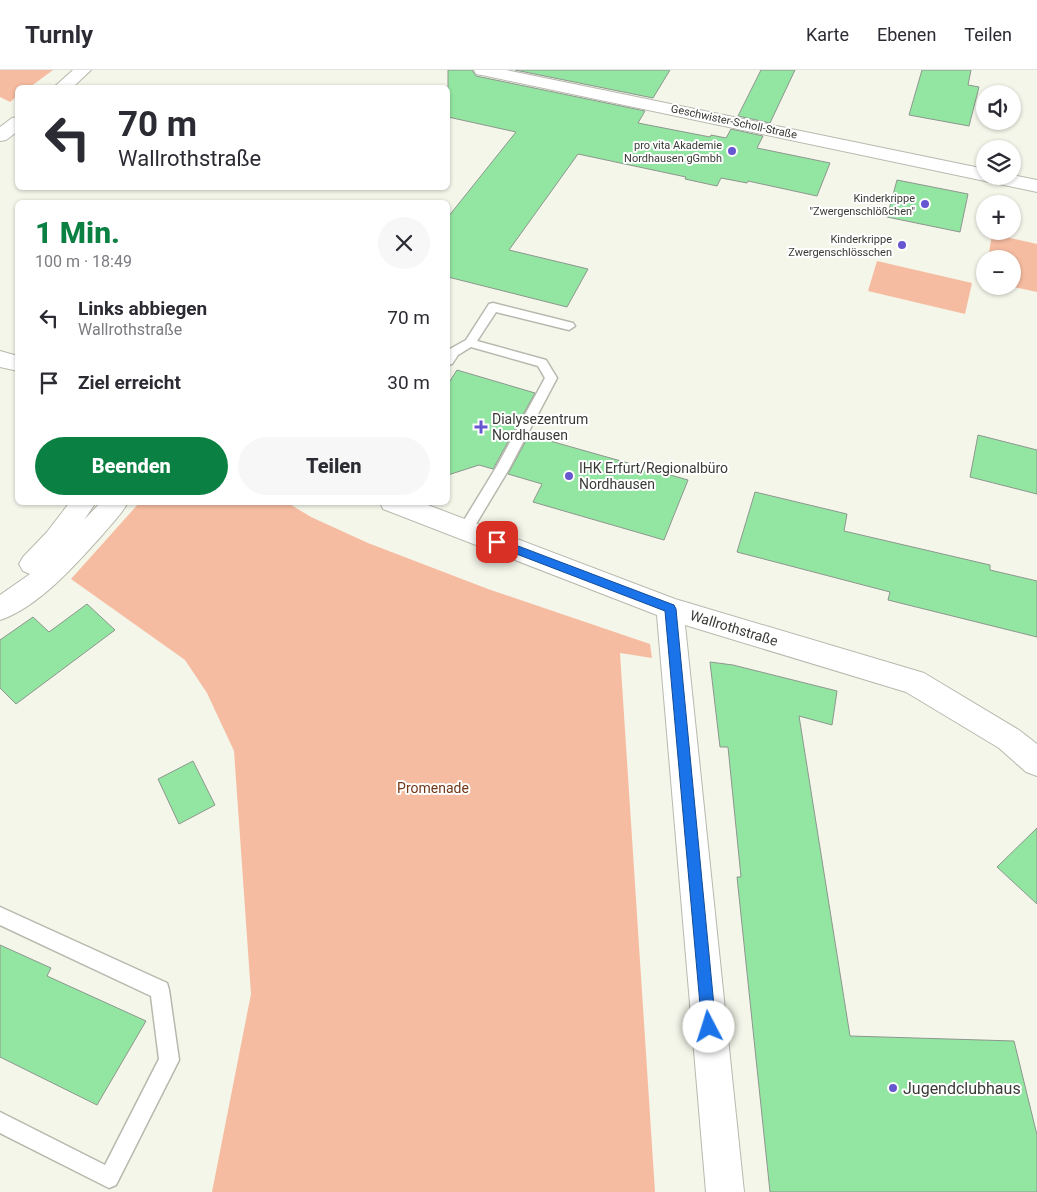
<!DOCTYPE html>
<html lang="de">
<head>
<meta charset="utf-8">
<style>
	body { margin:0; font-family:Roboto,sans-serif; background:#f7f7f7; color:#2b2b33; height:100vh; display:flex; flex-direction:column; font-size:19px; white-space:nowrap }
	* { box-sizing:border-box; margin:0 }
	p { font-size:16px; color:#7c7c81 }
	.icon { flex:none; width:28px; height:28px; fill:none; stroke:currentColor; stroke-width:2; stroke-linecap:round; stroke-linejoin:round }
	.map { position:relative; flex:1; overflow:hidden }
	.drawer { position:absolute; left:15px; top:130px; width:435px; height:305px; display:flex; flex-direction:column; background:#fff; border-radius:8px; box-shadow:0 1px 4px #0004 }
	.drawer>* { flex:none }
	.banner { position:absolute; left:15px; top:15px; width:435px; height:105px; border-radius:8px; box-shadow:0 1px 4px #0004; background:#fff; color:#2b2b33; overflow:hidden }
	.fabs { position:absolute; left:976px; top:15px; display:grid; gap:10px }
	.fabs a { display:grid; place-items:center; width:45px; height:45px; border-radius:50%; background:#fff; box-shadow:0 1px 4px #0004; font-size:25px }
	.pin { position:absolute; display:grid; place-items:center; width:42px; height:42px; color:#fff; margin:-21px; border-radius:10px; box-shadow:0 2px 8px #0006 }
	.me { position:absolute; width:55px; margin:-28px; rotate:355deg; stroke-linejoin:round; filter:drop-shadow(0 0 4px #0008) }
	.turn { display:flex; align-items:center; gap:18px; height:105px; padding:0 20px; font-size:22px }
	.turn .icon { width:65px; height:65px; stroke-width:2.5 }
	.turn b { display:block; font-size:35px; line-height:42px }
	.round { display:grid; place-items:center; flex:none; width:52px; height:52px; border-radius:26px; background:#f7f7f7 }
	.summary { display:flex; align-items:center; justify-content:space-between; height:85px; padding:0 20px }
	h1 { font-size:30px; font-weight:800; line-height:38px; color:#0b8043 }
	.button { display:flex; gap:10px; margin-top:auto; padding:10px 20px }
	.button a { flex:1; height:58px; border-radius:30px; background:#0b8043; color:#fff; font-size:20px; font-weight:800; line-height:58px; text-align:center }
	.button a+a { background:#f7f7f7; color:#2b2b33 }
	ul { padding:0; list-style:none }
	li { display:flex; align-items:center; gap:15px; height:65px; padding:0 20px }
	li div { flex:1 }
	li b { display:block; font-size:19px }
	li em { font-style:normal }
	header { display:flex; align-items:center; gap:30px; box-sizing:border-box; height:70px; padding:0 25px; background:#fff; border-bottom:1px solid #e1e1e2 }
	header strong { font-size:24px }
	nav { display:flex; gap:28px; margin-inline-start:auto; font-size:18px }
	.map>svg:first-child { display:block }
	.green { fill:#f6bca1 }
	.building { fill:#93e6a1; stroke:#8d968e }
	.lines { fill:none; stroke-linecap:round; stroke-linejoin:round }
	.lane-casing { stroke:#b7b9ae; stroke-width:3 }
	.street-casing { stroke:#b7b9ae; stroke-width:2 }
	.lane { fill:#fff; fill-rule:evenodd }
	.street { fill:#fff; fill-rule:evenodd }
	.route { fill:#1a73e8; stroke:#114b97 }
	.poi-dot { fill:#6657d0; stroke:#fff; stroke-width:2 }
	.labels { text-anchor:middle; dominant-baseline:central; stroke-width:4; stroke-linejoin:round; paint-order:stroke }
	.far-street-label { font-size:11px; fill:#3a3a36; stroke:#fff }
	.far-poi-label { font-size:11px; fill:#3a3a36; stroke:#fff; text-anchor:end }
	.poi-label { font-size:14px; fill:#3a3a36; stroke:#fff; text-anchor:start }
	.street-label { font-size:14px; fill:#3a3a36; stroke:#fff }
	.park-label { font-size:14px; fill:#713717; stroke:#fff }
	.near-poi-label { font-size:16px; fill:#3a3a36; stroke:#fff; text-anchor:start }
</style>
</head>
<body>
<header>
<strong>Turnly</strong>
<nav><a>Karte</a><a>Ebenen</a><a>Teilen</a></nav>
</header>
<div class="map">
<svg width="1037" height="1122" viewBox="0 0 1037 1122">
	<rect width="100%" height="100%" fill="#f4f6ea"/>
	<g class="green">
		<path d="M0 0H53L30 17 18 18 17 26 10 32 0 27Z"/>
		<path d="M992 164 1037 174V222L1009 216H1012V189H988Z"/>
		<path d="M877 191 972 213 965 244 868 221Z"/>
		<path d="M140 432 288 433 311 447 368 473 488 519 650 574 652 588 620 583 655 1122H212L251 924 234 681 207 623 185 590 71 509Z"/>
	</g>
	<g class="building">
		<path d="M448 0H472L476 6 645 41 638 53 710 67 711 65 726 68 731 59 763 66 757 78 830 93 817 126 748 111 747 113 721 108 717 116 685 109 686 107 578 84 509 180 588 199 567 237 448 207V147L516 62 448 47Z"/>
		<path d="M515 0H670L653 28Z"/>
		<path d="M761 0H795L770 53 738 46Z"/>
		<path d="M922 0H971L968 15 979 17 969 56 909 45Z"/>
		<path d="M897 110 968 124 960 162 887 147Z"/>
		<path d="M457 300 535 323 493 399 479 395 448 405V314Z"/>
		<path d="M529 365 688 410 664 470 533 432 542 414 508 404Z"/>
		<path d="M978 365 1037 380V424L970 407Z"/>
		<path d="M755 422 847 444 844 461 990 495V500L1037 511V567L888 530 890 522 737 482Z"/>
		<path d="M87 534 115 560 16 634 0 618V570L33 547 49 562Z"/>
		<path d="M710 592 733 595 837 621 832 655 799 646 850 966 1014 971 1037 1065V1122H770L737 807H741L728 677H720Z"/>
		<path d="M193 691 215 735 179 754 158 709Z"/>
		<path d="M1037 758V834L997 797Z"/>
		<path d="M0 875 51 898 47 906 146 951 97 1035 0 987Z"/>
	</g>
	<g class="lines">
		<defs>
			<g id="lane">
				<path d="M493 233 573 253 575 256 569 260 496 242 477 271 546 290 557 308 509 399 470 464 465 465 460 464 458 460 497 396 545 308 538 296 471 277 458 285 452 294 448 295V282L450 279 466 270 489 234Z"/>
				<path d="M0 837 167 913 169 920 179 990 116 1115 109 1118 0 1063V1042L105 1095 159 989 151 926 0 855Z"/>
			</g>
			<g id="street">
				<path d="M73 0H91L72 18H53Z"/>
				<path d="M474 0H506L985 99V106L1012 105 1037 110V122L482 5 476 4Z"/>
				<path d="M18 47V61L6 70 0 71V57L12 48Z"/>
				<path d="M0 281 18 286V301L0 297Z"/>
				<path d="M70 432H96L84 450 101 432H128C122 444 112 453 104 463 77 493 39 537 0 550V525L30 504 23 501 19 494 23 487 47 462Z"/>
				<path d="M380 432H420L675 529 924 603 1019 660 1037 674V706L1026 702 999 678 906 622 685 555 744 1122H706L657 545 383 439Z"/>
			</g>
		</defs>
		<use href="#lane" class="lane-casing"/>
		<use href="#street" class="street-casing"/>
		<use href="#lane" class="lane"/>
		<use href="#street" class="street"/>
	</g>
	<path class="route" d="M497 468 674 535 676 539 716 957 714 962 709 964 704 962 702 957 665 541 493 475 491 472Z"/>
	<g class="poi-dot">
		<circle cx="732" cy="81" r="5"/>
		<circle cx="925" cy="134" r="5"/>
		<circle cx="902" cy="175" r="5"/>
		<path d="M478.5 349.5h5v5h5v5h-5v5h-5v-5h-5v-5h5z"/>
		<circle cx="569" cy="406" r="5"/>
		<circle cx="893" cy="1018" r="5"/>
	</g>
	<g class="labels">
		<g class="far-street-label">
			<text transform="translate(734 52) rotate(12)">Geschwister-Scholl-Straße</text>
		</g>
		<g class="far-poi-label">
			<text x="722" y="75">pro vita Akademie<tspan x="722" dy="13">Nordhausen gGmbh</tspan></text>
			<text x="915" y="128">Kinderkrippe<tspan x="915" dy="13">"Zwergenschlößchen"</tspan></text>
			<text x="892" y="169">Kinderkrippe<tspan x="892" dy="13">Zwergenschlösschen</tspan></text>
		</g>
		<g class="poi-label">
			<text x="492" y="349">Dialysezentrum<tspan x="492" dy="16">Nordhausen</tspan></text>
			<text x="579" y="398">IHK Erfurt/Regionalbüro<tspan x="579" dy="16">Nordhausen</tspan></text>
		</g>
		<g class="street-label">
			<text transform="translate(734 558) rotate(17)">Wallrothstraße</text>
		</g>
		<g class="park-label">
			<text x="433" y="718">Promenade</text>
		</g>
		<g class="near-poi-label">
			<text x="903" y="1018">Jugendclubhaus</text>
		</g>
	</g>
</svg>
<div class="fabs">
<a><svg class="icon" aria-label="sound" viewBox="0 0 24 24"><path d="M4 9h4l5-4v14l-5-4H4zM17 9q2 3 0 6"/></svg></a>
<a><svg class="icon" aria-label="layers" viewBox="0 0 24 24"><path d="M12 4l9 5-9 5-9-5zM3 14l9 5 9-5"/></svg></a>
<a>+</a>
<a>−</a>
</div>
<div class="pin" style="left:497px;top:472px;background:#d93025"><svg class="icon" aria-label="arrive" viewBox="0 0 24 24"><path d="M6 21V4h12l-3 4 3 4H6"/></svg></div>
<svg class="me" style="left:709px;top:957px" viewBox="-20 -20 40 40"><circle r="19" fill="#fff"/><path d="M0-13L10 11 0 6-10 11z" fill="#1a73e8"/></svg>
<div class="banner">
<div class="turn"><svg class="icon" aria-label="left" viewBox="0 0 24 24"><path d="M17 20v-9H6M10 6l-5 5 5 5"/></svg><div><b>70 m</b>Wallrothstraße</div></div>
</div>
<section class="drawer">
<div class="summary"><div><h1>1 Min.</h1><p>100 m · 18:49</p></div><a class="round"><svg class="icon" aria-label="close" viewBox="0 0 24 24"><path d="M6 6l12 12M18 6L6 18"/></svg></a></div>
<ul>
<li><svg class="icon" aria-label="left" viewBox="0 0 24 24"><path d="M17 20v-9H6M10 6l-5 5 5 5"/></svg><div><b>Links abbiegen</b><p>Wallrothstraße</p></div><em>70 m</em></li>
<li><svg class="icon" aria-label="arrive" viewBox="0 0 24 24"><path d="M6 21V4h12l-3 4 3 4H6"/></svg><div><b>Ziel erreicht</b></div><em>30 m</em></li>
</ul>
<div class="button"><a>Beenden</a><a>Teilen</a></div>
</section>
</div>
</body>
</html>
